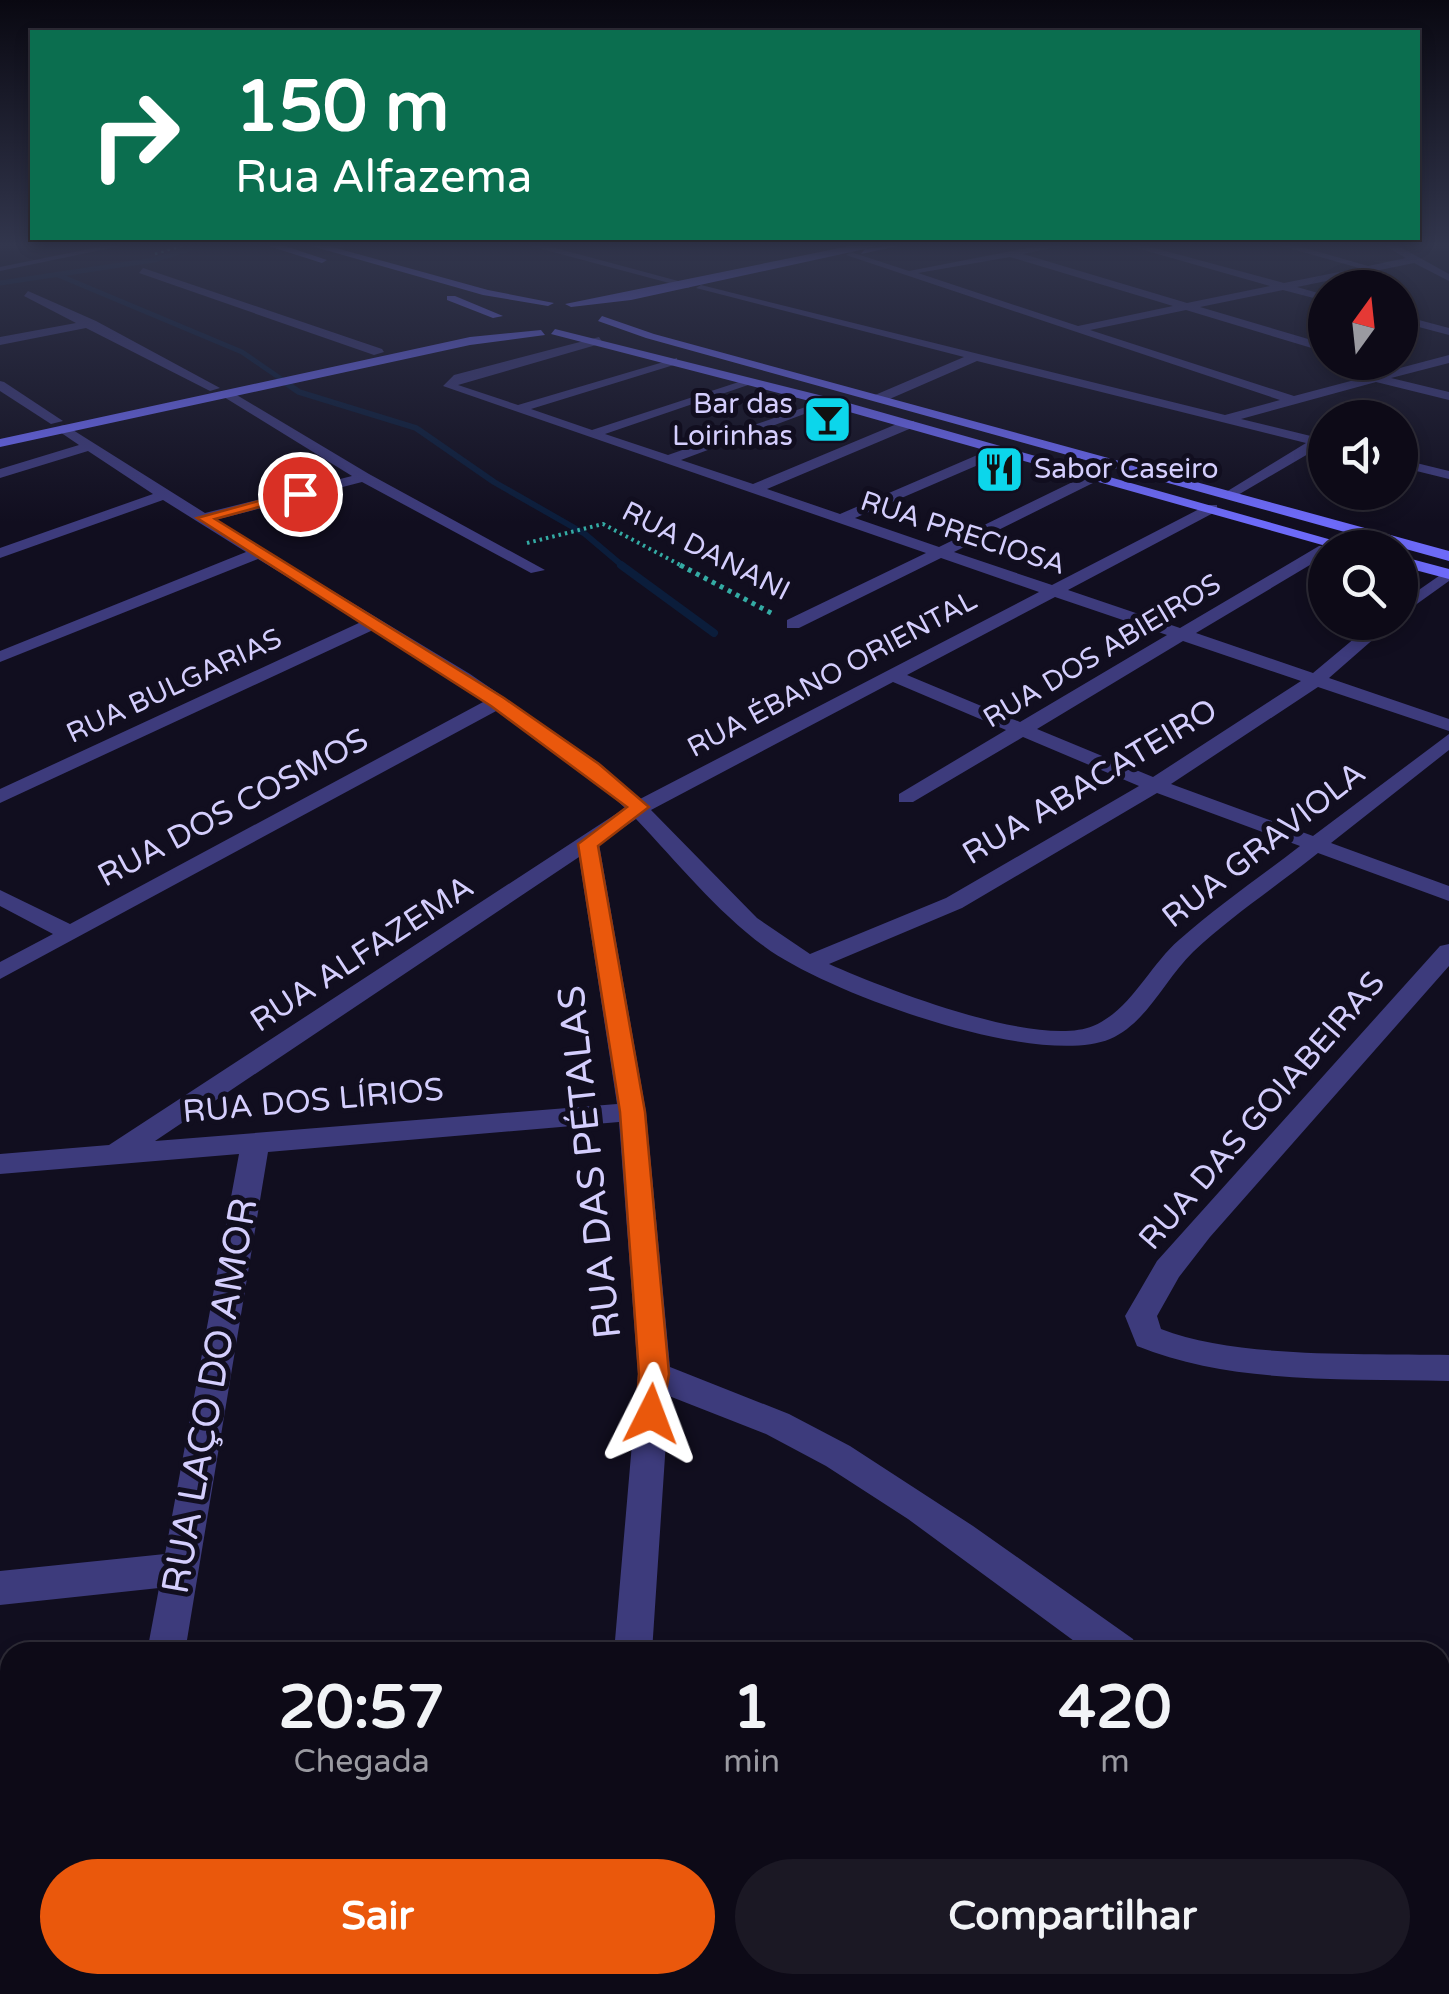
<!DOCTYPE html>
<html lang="pt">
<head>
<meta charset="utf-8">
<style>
	body { margin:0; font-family:"Varela Round",sans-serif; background:#1b1824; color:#f1f3f6; height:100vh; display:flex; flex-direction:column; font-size:38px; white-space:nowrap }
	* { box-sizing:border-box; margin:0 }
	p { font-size:32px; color:#9a9aa1 }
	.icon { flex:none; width:55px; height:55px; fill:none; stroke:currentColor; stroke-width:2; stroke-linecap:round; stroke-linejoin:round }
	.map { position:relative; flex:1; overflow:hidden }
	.details { position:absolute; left:0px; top:1642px; width:1450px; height:352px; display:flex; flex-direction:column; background:#0d0a17; border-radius:30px 30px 0 0; box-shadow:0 5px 15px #0003,0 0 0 2px #2d2b36 }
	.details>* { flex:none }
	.guide { position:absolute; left:30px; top:30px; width:1390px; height:210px; border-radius:0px; box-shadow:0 5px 15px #0003,0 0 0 2px #2d2b36; background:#0b6e4f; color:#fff; overflow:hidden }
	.needle { width:65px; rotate:15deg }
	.tools { position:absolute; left:1308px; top:270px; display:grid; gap:20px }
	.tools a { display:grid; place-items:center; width:110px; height:110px; border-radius:50%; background:#0d0a17; box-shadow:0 5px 15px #0003,0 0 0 2px #2d2b36; font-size:50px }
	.pin { position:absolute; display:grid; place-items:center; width:85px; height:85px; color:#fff; margin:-42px; border:5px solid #fff; border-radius:50%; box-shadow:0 2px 10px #0007 }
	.me { position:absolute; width:110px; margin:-55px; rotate:3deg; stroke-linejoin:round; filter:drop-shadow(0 0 8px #0008) }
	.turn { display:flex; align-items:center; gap:35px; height:210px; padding:0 40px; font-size:45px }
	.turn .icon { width:130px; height:130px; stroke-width:2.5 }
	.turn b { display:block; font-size:70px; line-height:85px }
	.eta { display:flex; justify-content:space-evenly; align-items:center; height:170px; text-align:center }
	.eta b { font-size:60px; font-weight:800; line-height:70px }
	.button { display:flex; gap:20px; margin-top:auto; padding:20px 40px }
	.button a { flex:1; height:115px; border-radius:60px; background:#ea580c; color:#fff; font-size:40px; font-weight:800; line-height:115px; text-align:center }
	.button a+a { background:#1b1824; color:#f1f3f6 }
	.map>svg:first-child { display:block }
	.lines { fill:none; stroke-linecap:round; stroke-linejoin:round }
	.stream-far2 { stroke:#0b1d3b; stroke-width:5 }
	.stream-far1 { stroke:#0b1d3b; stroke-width:6 }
	.stream { stroke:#0b1d3b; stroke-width:8 }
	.path-far2 { stroke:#34aba4; stroke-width:2.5; stroke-dasharray:2.5 4; stroke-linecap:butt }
	.path-far1 { stroke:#34aba4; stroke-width:4; stroke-dasharray:2.5 4; stroke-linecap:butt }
	.path { stroke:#34aba4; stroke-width:5; stroke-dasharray:4 5; stroke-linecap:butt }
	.lane { fill:#3d3b7c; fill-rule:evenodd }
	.street { fill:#3d3b7c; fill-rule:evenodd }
	.secondary { fill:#6d6af8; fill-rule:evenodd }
	.route { fill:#ea580c; stroke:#983908; stroke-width:2.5 }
	.labels { text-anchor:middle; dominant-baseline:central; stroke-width:10; stroke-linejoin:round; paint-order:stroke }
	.far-poi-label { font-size:28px; fill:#d4cefd; stroke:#110e1f; text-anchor:end }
	.far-street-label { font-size:28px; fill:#d4cefd; stroke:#110e1f }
	.street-label { font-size:32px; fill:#d4cefd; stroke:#110e1f }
	.near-street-label { font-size:38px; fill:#d4cefd; stroke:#110e1f }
</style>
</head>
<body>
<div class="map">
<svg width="1449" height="1994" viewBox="0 0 1449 1994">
	<rect width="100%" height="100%" fill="#110e1f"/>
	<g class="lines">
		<g class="stream-far2">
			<path d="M58 275 242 352 290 385"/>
			<path d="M0 283 154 260 202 245"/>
		</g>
		<path class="stream-far1" d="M286 383 299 392 416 428 494 482 585 534 624 567"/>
		<path class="stream" d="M621 565 714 633"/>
		<path class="path-far2" d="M155 254 192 243"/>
		<path class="path-far1" d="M527 543 603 524 684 567"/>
		<path class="path" d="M680 565 775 615"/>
		<g class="lane">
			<path d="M118 243H135L0 271V267Z"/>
			<path d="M340 243H355L327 251 323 249Z"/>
		</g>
		<g class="street">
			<path d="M519 243H537L693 285 688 288Z"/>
			<path d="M1053 243H1076L1023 254 1187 303 1270 286 1119 243H1136L1284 283 1359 268 1271 243H1288L1368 266 1406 258 1380 243H1393L1449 274V281L1414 263 1297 287 1325 295V301L1283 290 1200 307 1325 344V352L1186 310 1090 330 1294 396 1449 355V363L1391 378 1449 392V400L1376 382 1241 419 1323 439 1325 448 1320 447 1231 499 1224 495 1226 492 1306 443 977 361 885 401H875V395L964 357 696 288 701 285 1225 415 1280 400 846 255 851 252 909 271ZM1010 257 1173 306 1078 326 918 273Z"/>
			<path d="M143 268 382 349 384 352 374 355 139 273Z"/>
			<path d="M28 291 96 321 220 388 210 391 86 328 0 345V337L76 323 24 296Z"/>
			<path d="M1400 315 1449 328V335L1400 322Z"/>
			<path d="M599 337 603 343 458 385 518 405 677 358V364L531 409 592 430 751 378V384L605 434 668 455 831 398V404L681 460 753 484 904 421H914V427L767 489 840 514 996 447H1006V453L855 518 939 547 1091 473H1101V479L954 552 1052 585 1207 505H1217V511L1068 590 1180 628 1319 546H1331L1325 548V556L1196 633 1313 673 1374 622H1393L1329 678 1449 719V731L1318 687 1171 784 1313 836 1449 734V750L1331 843 1449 886V901L1318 853C1277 886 1231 916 1193 952 1165 979 1147 1023 1110 1039 1037 1069 827 993 765 947 716 911 678 863 636 819L599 844 646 1112 670 1367 789 1414 850 1446 973 1526 1133 1639 1138 1652H1089L908 1519 826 1466 766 1434 669 1396 652 1652H614L638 1374 619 1122 268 1152 185 1652H147L159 1588 0 1605V1571L165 1554 239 1154 0 1174V1154L109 1145 625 808 585 771 498 710 0 979V962L53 934 0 906V890L70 924 485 701 373 630 0 803V789L361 622 258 559 0 662V651L246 552 163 500 0 558V548L153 494 88 451 0 478V469L79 445 60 432V426L65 425 205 513 352 476 219 394 230 391 369 474 545 570 531 573 362 482 215 520 470 674 599 763 640 799 1039 592 941 558 799 628H787V620L926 553 443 386 454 375ZM1055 597 1167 635 1020 722 907 675ZM1183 641 1301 681 1153 777 1037 729ZM893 682 1006 730 899 794V802H913L1023 737 1139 786 946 898 810 954 757 918 651 810ZM1157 793 1300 846C1260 877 1217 906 1179 940 1149 966 1131 1010 1093 1026 1038 1049 883 988 829 964L962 908ZM579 857 617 1104 155 1141Z"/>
			<path d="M0 381 4 382 63 421 51 424 0 391Z"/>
			<path d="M1400 459 1449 471V479L1400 467Z"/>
			<path d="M1449 569V581L1400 616V603Z"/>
			<path d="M1449 944V966L1210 1237 1179 1277 1157 1316 1161 1329C1237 1359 1366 1353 1449 1355V1381C1347 1378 1233 1385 1137 1346L1125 1316 1157 1261 1440 946Z"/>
			<path d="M1440 1866 1449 1869V1915L1440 1911Z"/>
			<path d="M90 1985H134V1994H88Z"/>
			<path d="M558 1985H657L661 1994H554Z"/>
		</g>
		<g class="secondary">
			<path d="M259 243H276L327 260 322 263Z"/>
			<path d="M301 243H318L488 290 554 303 548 306 483 295Z"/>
			<path d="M864 243H884L865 249 912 243 861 254 865 249 631 300 571 307 565 304Z"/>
			<path d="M447 296H455L503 316 493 318 447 300Z"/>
			<path d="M602 316 654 334 1449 551V561L646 338 598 321Z"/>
			<path d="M555 329 831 398 1360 548H1333L821 404 551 334Z"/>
			<path d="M541 330 545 335 470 345 0 447V439L470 337Z"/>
			<path d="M1400 556 1449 569V579L1400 566Z"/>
		</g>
	</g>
	<linearGradient id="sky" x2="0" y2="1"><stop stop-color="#090811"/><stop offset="0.47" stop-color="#32364d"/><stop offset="1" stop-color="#32364d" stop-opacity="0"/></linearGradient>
	<rect width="1449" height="522" fill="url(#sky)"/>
	<path class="route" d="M295 491 307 494 215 519 504 698 599 764 649 807 598 846 645 1112 669 1374 661 1423 651 1426 640 1423 636 1414 639 1374 620 1112 578 844 627 807 491 706 197 518Z"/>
	<defs>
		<symbol id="bar-square" viewBox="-11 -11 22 22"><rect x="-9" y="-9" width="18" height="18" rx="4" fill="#0cd6eb" stroke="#110e1f"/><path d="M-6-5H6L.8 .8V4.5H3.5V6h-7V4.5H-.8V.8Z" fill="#111"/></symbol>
		<symbol id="restaurant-square" viewBox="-11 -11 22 22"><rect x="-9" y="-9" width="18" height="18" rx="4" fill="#0cd6eb" stroke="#110e1f"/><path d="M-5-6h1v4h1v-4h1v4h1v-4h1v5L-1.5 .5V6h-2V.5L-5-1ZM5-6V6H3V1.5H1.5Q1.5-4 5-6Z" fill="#111"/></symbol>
	</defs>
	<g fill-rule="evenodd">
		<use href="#bar-square" x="800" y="392" width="55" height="55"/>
		<use href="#restaurant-square" x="972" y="442" width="55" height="55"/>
	</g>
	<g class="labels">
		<g class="far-poi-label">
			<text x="793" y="404">Bar das<tspan x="793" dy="32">Loirinhas</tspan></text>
			<text x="1034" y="469" text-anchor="start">Sabor Caseiro</text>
		</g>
		<g class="far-street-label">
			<text transform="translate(963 533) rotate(18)">RUA PRECIOSA</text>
			<text transform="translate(706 551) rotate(27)">RUA DANANI</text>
			<text transform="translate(1102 651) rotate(-31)">RUA DOS ABIEIROS</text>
			<text transform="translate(832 674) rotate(-28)">RUA ÉBANO ORIENTAL</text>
			<text transform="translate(174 686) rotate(-25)">RUA BULGARIAS</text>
		</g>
		<g class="street-label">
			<text transform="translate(1090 782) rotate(-31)">RUA ABACATEIRO</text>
			<text transform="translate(233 808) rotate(-28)">RUA DOS COSMOS</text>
			<text transform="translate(1264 845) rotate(-38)">RUA GRAVIOLA</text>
			<text transform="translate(362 954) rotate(-33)">RUA ALFAZEMA</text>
			<text transform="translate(313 1101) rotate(-5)">RUA DOS LÍRIOS</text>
			<text transform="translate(1262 1111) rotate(-49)">RUA DAS GOIABEIRAS</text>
		</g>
		<g class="near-street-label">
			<text transform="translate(590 1162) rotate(-96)">RUA DAS PÉTALAS</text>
			<text transform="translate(210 1396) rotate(-80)">RUA LAÇO DO AMOR</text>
		</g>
	</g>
</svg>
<div class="tools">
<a><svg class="needle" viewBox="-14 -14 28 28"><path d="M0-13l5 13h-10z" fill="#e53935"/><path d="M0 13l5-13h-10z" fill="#9a9aa1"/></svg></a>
<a><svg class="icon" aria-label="sound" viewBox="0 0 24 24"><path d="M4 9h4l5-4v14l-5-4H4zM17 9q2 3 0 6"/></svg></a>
<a><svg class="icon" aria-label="search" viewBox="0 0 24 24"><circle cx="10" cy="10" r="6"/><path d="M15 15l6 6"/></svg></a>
</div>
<div class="pin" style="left:300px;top:494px;background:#d93025"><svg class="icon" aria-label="arrive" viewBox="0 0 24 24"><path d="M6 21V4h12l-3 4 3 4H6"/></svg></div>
<svg class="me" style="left:651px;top:1414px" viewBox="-20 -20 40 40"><path d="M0-17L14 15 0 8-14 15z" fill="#ea580c" stroke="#fff" stroke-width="4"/></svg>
<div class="guide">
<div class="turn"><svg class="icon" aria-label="right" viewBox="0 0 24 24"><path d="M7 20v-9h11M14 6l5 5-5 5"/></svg><div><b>150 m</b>Rua Alfazema</div></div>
</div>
<section class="details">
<div class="eta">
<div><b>20:57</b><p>Chegada</p></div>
<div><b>1</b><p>min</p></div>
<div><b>420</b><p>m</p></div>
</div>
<div class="button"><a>Sair</a><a>Compartilhar</a></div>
</section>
</div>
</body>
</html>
